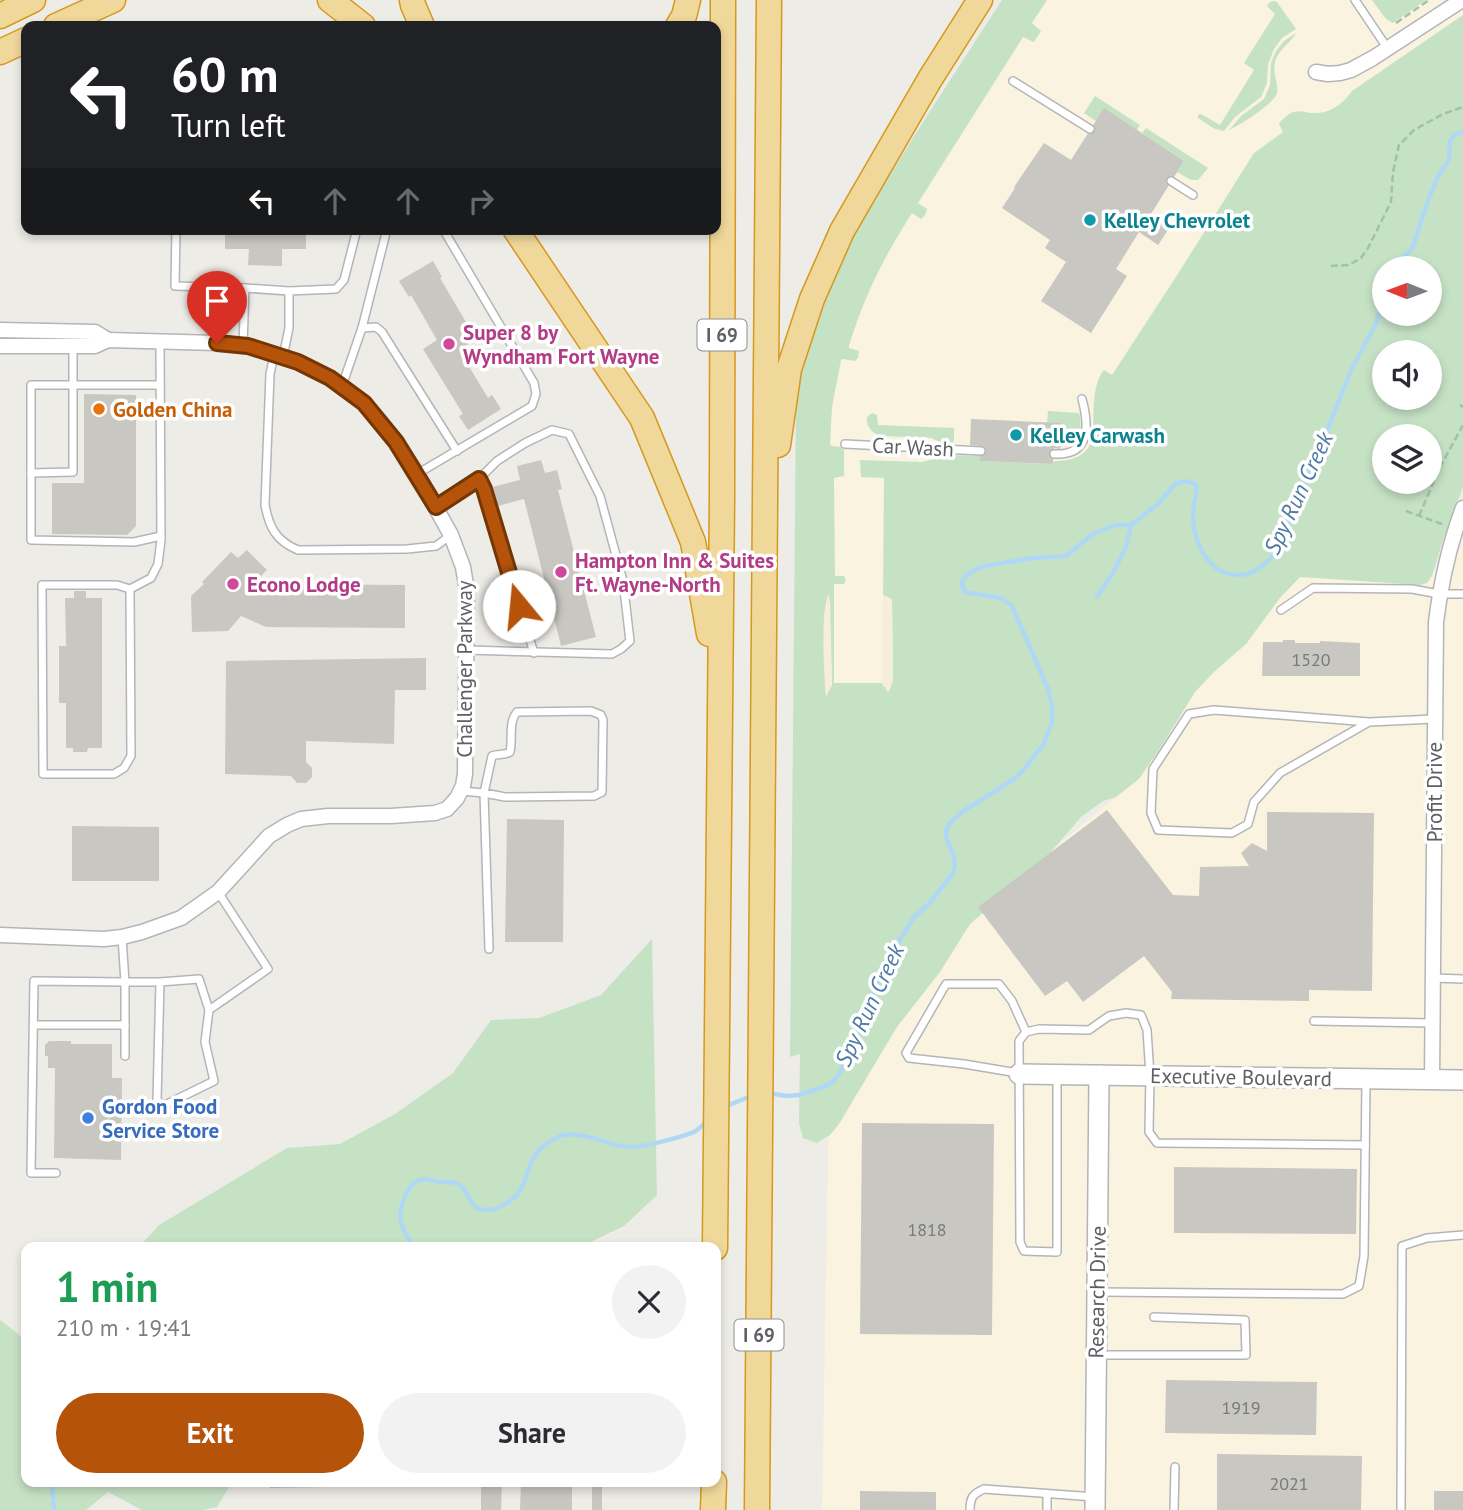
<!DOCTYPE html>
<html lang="en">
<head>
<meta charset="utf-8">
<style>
	body { margin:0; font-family:"PT Sans",sans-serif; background:#f2f2f3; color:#2b2b33; height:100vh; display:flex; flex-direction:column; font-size:26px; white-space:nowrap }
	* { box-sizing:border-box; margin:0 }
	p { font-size:23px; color:#7c7c81 }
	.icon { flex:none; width:38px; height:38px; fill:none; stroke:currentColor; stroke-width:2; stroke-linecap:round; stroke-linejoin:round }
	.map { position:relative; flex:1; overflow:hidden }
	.panel { position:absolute; left:21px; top:1242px; width:700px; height:245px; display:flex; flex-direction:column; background:#fff; border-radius:14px; box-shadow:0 4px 10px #0003 }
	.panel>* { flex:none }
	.hud { position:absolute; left:21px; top:21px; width:700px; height:214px; border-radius:14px; box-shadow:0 4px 10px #0003; background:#202124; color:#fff; overflow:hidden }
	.needle { width:46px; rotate:271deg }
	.fabs { position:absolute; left:1372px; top:256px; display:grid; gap:14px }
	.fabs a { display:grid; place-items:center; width:70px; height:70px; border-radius:50%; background:#fff; box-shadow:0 4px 10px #0003; font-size:35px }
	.pin { position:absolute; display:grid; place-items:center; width:60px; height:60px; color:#fff; margin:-72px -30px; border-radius:50% 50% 50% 0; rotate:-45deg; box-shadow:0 0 7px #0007 }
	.pin .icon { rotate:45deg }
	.me { position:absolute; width:77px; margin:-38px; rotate:343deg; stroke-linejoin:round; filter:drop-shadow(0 0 5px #0008) }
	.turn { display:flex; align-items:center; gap:24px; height:147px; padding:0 35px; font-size:32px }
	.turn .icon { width:91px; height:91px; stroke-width:2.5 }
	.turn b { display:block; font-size:49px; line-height:60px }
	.lanes { display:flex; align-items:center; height:66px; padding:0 35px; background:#0003; justify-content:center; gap:35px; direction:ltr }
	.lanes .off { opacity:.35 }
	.round { display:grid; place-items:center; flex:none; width:74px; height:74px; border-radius:37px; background:#f2f2f3 }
	.overview { display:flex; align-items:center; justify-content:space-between; height:119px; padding:0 35px }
	h1 { font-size:42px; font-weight:800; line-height:52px; color:#1e9e55 }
	.primary-button { display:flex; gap:14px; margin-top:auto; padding:14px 35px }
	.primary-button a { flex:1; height:80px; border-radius:42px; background:#b45309; color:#fff; font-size:28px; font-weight:800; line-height:80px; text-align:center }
	.primary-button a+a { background:#f2f2f3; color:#2b2b33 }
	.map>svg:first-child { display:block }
	.commercial { fill:#faf3df; fill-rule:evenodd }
	.green { fill:#c6e2c5; fill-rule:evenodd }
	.sand { fill:#f6eed8 }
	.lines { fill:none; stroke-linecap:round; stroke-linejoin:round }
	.stream { stroke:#afd8f4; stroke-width:4.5 }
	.building { fill:#c9c7c2 }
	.lane-casing { stroke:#b3b5b9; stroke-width:10 }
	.street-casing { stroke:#b3b5b9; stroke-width:17 }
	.secondary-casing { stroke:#b2b4b8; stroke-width:22 }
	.highway-casing { stroke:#d6981d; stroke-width:27 }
	.path { stroke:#9fc2a9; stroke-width:2.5; stroke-dasharray:7 3.5; stroke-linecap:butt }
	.lane { stroke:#fff; stroke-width:7 }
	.street { stroke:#fff; stroke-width:14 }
	.secondary { stroke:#fff; stroke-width:19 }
	.highway { stroke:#f0d89b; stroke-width:24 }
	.route-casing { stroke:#753606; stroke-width:18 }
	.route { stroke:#b45309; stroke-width:12 }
	.culture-dot { fill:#0f9aa8; stroke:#fff; stroke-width:2.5 }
	.hotel-dot { fill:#d1479c; stroke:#fff; stroke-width:2.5 }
	.food-dot { fill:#e8710a; stroke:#fff; stroke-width:2.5 }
	.shop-dot { fill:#3f7fe0; stroke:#fff; stroke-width:2.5 }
	.labels { text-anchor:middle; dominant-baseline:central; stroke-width:7; stroke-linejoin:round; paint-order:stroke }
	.number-label { font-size:18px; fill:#787a7c }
	.shield { fill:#fff; stroke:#8e9092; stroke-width:2 }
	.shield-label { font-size:19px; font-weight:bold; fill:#5d6064 }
	.culture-label { font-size:21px; font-weight:bold; fill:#0d838f; stroke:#fff; text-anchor:start }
	.hotel-label { font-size:21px; font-weight:bold; fill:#b23c85; stroke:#fff; text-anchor:start }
	.food-label { font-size:21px; font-weight:bold; fill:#c56008; stroke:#fff; text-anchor:start }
	.street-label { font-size:21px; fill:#5d6064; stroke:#fff }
	.shop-label { font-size:21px; font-weight:bold; fill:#366cbe; stroke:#fff; text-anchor:start }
	.water-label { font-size:23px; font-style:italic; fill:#4e7aa5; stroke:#fff }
</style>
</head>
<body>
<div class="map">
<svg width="1463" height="1510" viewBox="0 0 1463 1510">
	<rect width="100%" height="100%" fill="#eeece6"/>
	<path class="commercial" d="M1015 0H1463V471L1427 568 1450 570 1463 522V1510H822L829 1103 952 933 1116 797 1248 603 829 1025 813 391ZM1384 268H1430V313H1384ZM1384 352H1430V397H1384ZM1384 436H1430V481H1384Z"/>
	<g class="green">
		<path d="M1002 0H1047L1032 23 1041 31 1034 42 1023 37 918 203 927 209 925 215 921 219 912 213C884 257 864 296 849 346V348L859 351 858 358 855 361 843 359 841 360 832 407 830 444 832 446 842 447 844 450V476L834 478 835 576H844L846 580 844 584H834V683H882L884 687 893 681 892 599 883 595 884 478 861 477 860 460 922 462 951 455 981 456V461L1053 464 1054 461C1072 461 1086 457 1093 439 1094 419 1091 384 1104 370L1112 375 1174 280 1254 153 1283 132 1279 124 1280 122C1284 118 1289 113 1294 112 1301 110 1306 113 1312 113 1330 114 1342 105 1352 91L1463 15V487L1442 543 1432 576 1427 583 1420 585 1300 577 1280 598 1246 644 1214 672 1195 692 1163 744 1139 779 1116 797 1103 801 1081 817 1044 860 970 924 940 972 897 1027 839 1124 830 1135 817 1143 803 1138 799 1124 800 1054 790 1057 796 406 805 356 813 323 849 240 930 111ZM1384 268H1430V313H1384ZM1384 352H1430V397H1384ZM1384 436H1430V481H1384ZM830 599 832 685 826 695 824 615Z"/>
		<path d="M1372 0H1426L1393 23 1386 19Z"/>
		<path d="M1274 1 1277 2 1296 29 1282 38 1274 49 1268 64 1267 83 1261 97 1235 117 1224 131 1215 129 1198 118V115L1201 114 1220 125 1254 70 1244 63 1275 14 1267 6 1270 2Z"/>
		<path d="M1296 33C1291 43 1281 47 1276 59 1271 73 1279 81 1277 93 1275 103 1239 126 1229 130L1241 116 1264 99 1270 85 1271 63 1276 51 1284 41Z"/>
		<path d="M1095 96 1140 125 1137 130 1104 109 1096 121 1084 113Z"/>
		<path d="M1146 128 1208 168 1198 180H1191L1177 172 1184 161 1142 133Z"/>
		<path d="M1048 411 1079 413C1083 429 1080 447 1060 447L1047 423Z"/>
		<path d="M872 413 877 415 878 425 954 428V441L949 446 931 438 881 436C872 433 866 427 867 417Z"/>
		<path d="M652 939 657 1195 624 1226 578 1248H138L159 1225 287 1148 340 1144 395 1114 453 1073 491 1020 539 1018 601 995Z"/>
		<path d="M0 1320 26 1340V1482H232L217 1507 202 1510H142L108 1492 86 1510H0Z"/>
	</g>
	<g class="sand">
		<path d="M829 594 832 685 826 697C824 678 820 607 829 594Z"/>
		<path d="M883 595 892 599 893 681 889 691 888 692 882 683Z"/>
	</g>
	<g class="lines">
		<g class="stream">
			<path d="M1394 268 1413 247 1427 203 1438 176 1449 160 1450 141 1454 135 1463 132"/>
			<path d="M1097 597 1113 573 1126 547 1131 525 1158 504 1175 484 1184 481 1196 484C1197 494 1194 502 1193 512 1193 522 1195 536 1199 545 1216 586 1259 584 1279 546L1313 466 1352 368 1376 324 1384 295"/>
			<path d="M769 1093 786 1096 799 1095 826 1086 834 1081 842 1069 858 1035 883 966 914 917 929 904 953 873 955 865 953 854 947 840 946 832 949 824 962 812 1014 779 1024 769 1043 745 1052 723V706L1048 689 1012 606 1001 598 965 592 961 583 967 575 980 567 1033 558 1066 556 1093 534 1116 525H1131"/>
			<path d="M726 1106 754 1095"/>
			<path d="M175 1248 188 1244 196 1248"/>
			<path d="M414 1248C407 1235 397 1224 401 1209 404 1196 411 1178 427 1179 432 1180 438 1182 443 1182 448 1183 454 1181 458 1184 474 1194 467 1215 494 1209 505 1206 517 1197 522 1187 527 1178 528 1166 534 1157 539 1148 549 1141 558 1137 579 1127 610 1148 631 1147 644 1147 682 1137 694 1132 698 1130 702 1126 706 1122"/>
			<path d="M52 1482 54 1510"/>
		</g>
	</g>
	<g class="building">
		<path d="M1104 108 1184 161 1151 214 1170 227 1158 245 1139 232 1116 269 1127 276 1091 333 1041 301 1066 262 1045 248 1050 240 1002 208 1015 188 1014 187 1044 143 1071 160Z"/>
		<path d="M215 229H306V249H282V266L248 265 249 249H225V233H215Z"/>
		<path d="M433 261 442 277 440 278 476 339 459 350 488 398 492 395 501 409 468 430 459 416 463 414 423 349 437 340 411 295 409 297 399 281Z"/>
		<path d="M84 394 136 395V526L127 535 52 534V483H84Z"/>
		<path d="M971 419 1061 423 1060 449 1054 448 1053 464 980 461 981 446 970 445Z"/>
		<path d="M541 460 545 473 557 470 562 489 558 490 596 637 561 646 524 499 498 506 493 487 520 480 517 466Z"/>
		<path d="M247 550 267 570 259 578 266 585V584L405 585V628L266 627 241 616 228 631 192 632 191 596 204 584 202 582 231 552 238 558Z"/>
		<path d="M74 591H86V598H102V748H88L87 752H73V748H66V703H59V646H66L65 598H74Z"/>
		<path d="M1283 640H1295V643H1320V641L1360 643V676H1262L1263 642H1283Z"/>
		<path d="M426 658V690H395L394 744 306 741V762L312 768V777L306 783H297L291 776 225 774 226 661Z"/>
		<path d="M1107 810 1173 895 1199 896 1200 867 1249 866 1241 853 1252 843 1267 851V812L1374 813 1372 991 1309 990V1001L1171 999 1172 992 1144 956 1083 1002 1067 981 1045 996 978 907Z"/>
		<path d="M507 819 564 820 563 942H505Z"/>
		<path d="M72 826 159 827V881H72Z"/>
		<path d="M49 1041H71V1044H112V1078H122L121 1160 54 1158 55 1068H48V1056H45V1045Z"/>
		<path d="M862 1123 994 1124 992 1335 860 1334Z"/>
		<path d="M1174 1167 1357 1169 1356 1234 1174 1233Z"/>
		<path d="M1166 1380 1317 1382 1316 1435 1165 1433Z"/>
		<path d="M1217 1454 1362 1456 1361 1510H1217Z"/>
		<path d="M270 1482H381V1486L270 1488Z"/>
		<path d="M481 1482H502L501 1510H481Z"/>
		<path d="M521 1482H572V1510H520Z"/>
		<rect x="592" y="1482" width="10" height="28"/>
		<path d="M860 1491 936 1492V1510H860Z"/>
		<rect x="1434" y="1491" width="29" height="19"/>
	</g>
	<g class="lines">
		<defs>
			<g id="lane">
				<path d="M1355 0 1388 49"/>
				<path d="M1013 81 1090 129"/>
				<path d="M1171 181 1193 195"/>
				<path d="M176 229 175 286 245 288 243 345"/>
				<path d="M245 288 289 291"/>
				<path d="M362 328 376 327 382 332 457 451"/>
				<path d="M274 355 270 374 265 505C269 527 276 541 298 550L407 549 436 546 451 535"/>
				<path d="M283 357 289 328V291L336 289 344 280 357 229"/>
				<path d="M160 385H31V540L134 542 161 536"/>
				<path d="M342 386 362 328 387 229"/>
				<path d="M845 444 981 451"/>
				<path d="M1054 454C1091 456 1089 425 1082 399"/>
				<path d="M31 473 73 472V346"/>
				<path d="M417 474 532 406 536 394 534 383 443 229"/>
				<path d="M479 479 484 490 534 653"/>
				<path d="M436 507 479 479 497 461 525 443 552 430 569 434 600 496 623 581 630 641 621 649 612 654 466 650"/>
				<path d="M130 589 131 756 124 768 114 774H43L42 585H117L130 589 151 578 158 564 161 540 160 342"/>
				<path d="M1281 610 1313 588 1412 589 1439 594H1463"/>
				<path d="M591 711 601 715 603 720 602 792 594 796 505 797 484 793 492 756C498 753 504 756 510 752 513 739 508 722 517 712Z"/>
				<path d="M1369 722 1214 710 1189 714 1153 769 1151 813 1158 830 1232 833 1248 824 1254 802 1280 773 1369 722 1434 719"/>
				<path d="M461 791 484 793 489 949"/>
				<path d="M1433 978 1463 979"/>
				<path d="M209 1010 268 969 218 892"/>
				<path d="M1314 1021 1432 1023"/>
				<path d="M34 1025H125V982H160L157 1100 163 1106 214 1081 205 1042 209 1010 199 979 160 982"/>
				<path d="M125 1056V1025"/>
				<path d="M1018 1073 964 1064 909 1058 906 1053 946 984H999L1012 1001 1026 1032"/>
				<path d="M1057 1074V1252L1024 1251 1020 1242 1019 1041 1026 1032 1039 1029 1089 1030 1109 1016 1126 1013 1141 1015 1147 1030 1150 1075 1149 1132 1157 1143 1365 1145"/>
				<path d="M56 1173H31L34 981 125 982 122 937"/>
				<path d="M1098 1292 1343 1294 1359 1286 1364 1256 1366 1082"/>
				<path d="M1097 1355H1246L1245 1320 1154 1317"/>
				<path d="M970 1510C970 1497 973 1494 984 1489L1095 1497"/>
				<path d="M1047 1510V1494"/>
				<path d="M1174 1510 1175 1467"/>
				<path d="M1401 1510 1402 1246 1427 1238 1463 1235"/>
			</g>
			<g id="street">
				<path d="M1316 72 1328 74 1340 73 1351 70 1373 58 1462 0"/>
				<path d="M0 330 95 332 108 340"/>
				<path d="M0 346H95L108 340 217 343 248 346 298 362 330 378 364 403 396 442 417 474 451 535 463 567 467 591 465 774 463 786 457 798 447 809 435 813 391 816H328L301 819 287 825 269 836 218 892 181 918 142 932 122 937 104 939 0 935"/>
				<path d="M1432 1080 1436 622C1441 582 1449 545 1463 508"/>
			</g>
			<g id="secondary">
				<path d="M1019 1074 1463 1080"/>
				<path d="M1095 1510 1099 1075"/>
			</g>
			<g id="highway">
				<path d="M330 0 363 26"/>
				<path d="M412 0 413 5 422 26"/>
				<path d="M0 16 33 0"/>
				<path d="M56 26 113 0"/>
				<path d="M678 26 684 16 688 0"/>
				<path d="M0 52 26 40"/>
				<path d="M515 229 642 418 693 542 709 634"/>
				<path d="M778 445 789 369 812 299 842 231 930 79 980 0"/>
				<path d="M715 1248 722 497 723 0"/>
				<path d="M713 1510 714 1482"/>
				<path d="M757 1510 769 0"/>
			</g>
		</defs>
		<use href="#lane" class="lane-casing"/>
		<use href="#street" class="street-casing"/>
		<use href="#secondary" class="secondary-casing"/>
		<use href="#highway" class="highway-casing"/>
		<g class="path">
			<path d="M1396 23 1429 0"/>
			<path d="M1331 266 1349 265 1361 258 1368 248 1391 202 1393 172 1399 145 1414 130 1443 114 1463 107"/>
			<path d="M1460 405 1463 407"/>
			<path d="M1406 511 1442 524"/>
			<path d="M1419 516 1440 467 1463 425"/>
		</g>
		<use href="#lane" class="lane"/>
		<use href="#street" class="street"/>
		<use href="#secondary" class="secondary"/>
		<use href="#highway" class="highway"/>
	</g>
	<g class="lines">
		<defs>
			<path id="route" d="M217 343 248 346 298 362 330 378 364 403 396 442 436 507 479 479 484 489 519 606"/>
		</defs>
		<use href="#route" class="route-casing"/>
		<use href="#route" class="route"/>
	</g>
	<g class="culture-dot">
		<circle cx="1090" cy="220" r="7"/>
		<circle cx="1016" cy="435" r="7"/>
	</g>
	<g class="hotel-dot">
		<circle cx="449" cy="344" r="7"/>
		<circle cx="561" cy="572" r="7"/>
		<circle cx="233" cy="584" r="7"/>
	</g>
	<circle class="food-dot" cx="99" cy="409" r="7"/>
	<circle class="shop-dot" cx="88" cy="1118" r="7"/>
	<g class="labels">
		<g class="number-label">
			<text x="1311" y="659">1520</text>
			<text x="927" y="1229">1818</text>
			<text x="1241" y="1407">1919</text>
			<text x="1289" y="1483">2021</text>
		</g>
		<g class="shield">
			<rect x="697.5" y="319.5" width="49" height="31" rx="5"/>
			<rect x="734.5" y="1319.5" width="49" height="31" rx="5"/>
		</g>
		<g class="shield-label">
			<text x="722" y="335">I 69</text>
			<text x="759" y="1335">I 69</text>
		</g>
		<g class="culture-label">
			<text x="1104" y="220">Kelley Chevrolet</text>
			<text x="1030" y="435">Kelley Carwash</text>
		</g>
		<g class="hotel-label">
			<text x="463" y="332">Super 8 by<tspan x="463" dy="24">Wyndham Fort Wayne</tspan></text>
			<text x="575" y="560">Hampton Inn &amp; Suites<tspan x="575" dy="24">Ft. Wayne-North</tspan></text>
			<text x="247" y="584">Econo Lodge</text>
		</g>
		<g class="food-label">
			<text x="113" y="409">Golden China</text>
		</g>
		<g class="street-label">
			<text transform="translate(913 447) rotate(3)">Car Wash</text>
			<text transform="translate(464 669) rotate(-90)">Challenger Parkway</text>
			<text transform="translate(1434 792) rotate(-90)">Profit Drive</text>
			<text transform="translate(1241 1077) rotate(1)">Executive Boulevard</text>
			<text transform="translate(1097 1292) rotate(-89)">Research Drive</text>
		</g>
		<g class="shop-label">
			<text x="102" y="1106">Gordon Food<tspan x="102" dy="24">Service Store</tspan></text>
		</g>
		<g class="water-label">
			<text transform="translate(1298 493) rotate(-65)">Spy Run Creek</text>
			<text transform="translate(869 1005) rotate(-65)">Spy Run Creek</text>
		</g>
	</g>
</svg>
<div class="fabs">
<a><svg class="needle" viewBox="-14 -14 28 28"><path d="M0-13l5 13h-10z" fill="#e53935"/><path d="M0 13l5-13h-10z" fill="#7c7c81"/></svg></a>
<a><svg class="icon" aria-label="sound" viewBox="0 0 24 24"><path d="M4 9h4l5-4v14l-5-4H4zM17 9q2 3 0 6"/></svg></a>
<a><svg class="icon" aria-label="layers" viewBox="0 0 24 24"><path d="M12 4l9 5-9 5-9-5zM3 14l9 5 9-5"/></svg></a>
</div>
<div class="pin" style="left:217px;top:343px;background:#d93025"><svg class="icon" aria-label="arrive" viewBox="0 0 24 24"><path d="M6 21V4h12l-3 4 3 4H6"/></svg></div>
<svg class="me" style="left:519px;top:606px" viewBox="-20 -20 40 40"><circle r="19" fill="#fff"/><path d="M0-13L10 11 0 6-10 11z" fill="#b45309"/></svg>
<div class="hud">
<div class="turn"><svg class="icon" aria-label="left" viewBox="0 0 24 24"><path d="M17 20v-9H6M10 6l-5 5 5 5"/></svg><div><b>60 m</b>Turn left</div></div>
<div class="lanes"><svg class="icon" aria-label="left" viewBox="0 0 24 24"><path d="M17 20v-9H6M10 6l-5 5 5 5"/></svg><svg class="icon off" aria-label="ahead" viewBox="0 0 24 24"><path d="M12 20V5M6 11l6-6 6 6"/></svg><svg class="icon off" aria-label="ahead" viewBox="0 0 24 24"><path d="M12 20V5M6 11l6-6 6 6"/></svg><svg class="icon off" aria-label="right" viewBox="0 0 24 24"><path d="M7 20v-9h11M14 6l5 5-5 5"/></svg></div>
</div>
<section class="panel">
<div class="overview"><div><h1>1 min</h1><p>210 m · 19:41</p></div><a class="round"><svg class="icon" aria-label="close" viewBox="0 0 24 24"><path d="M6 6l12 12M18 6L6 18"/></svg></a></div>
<div class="primary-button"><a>Exit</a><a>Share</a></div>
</section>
</div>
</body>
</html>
